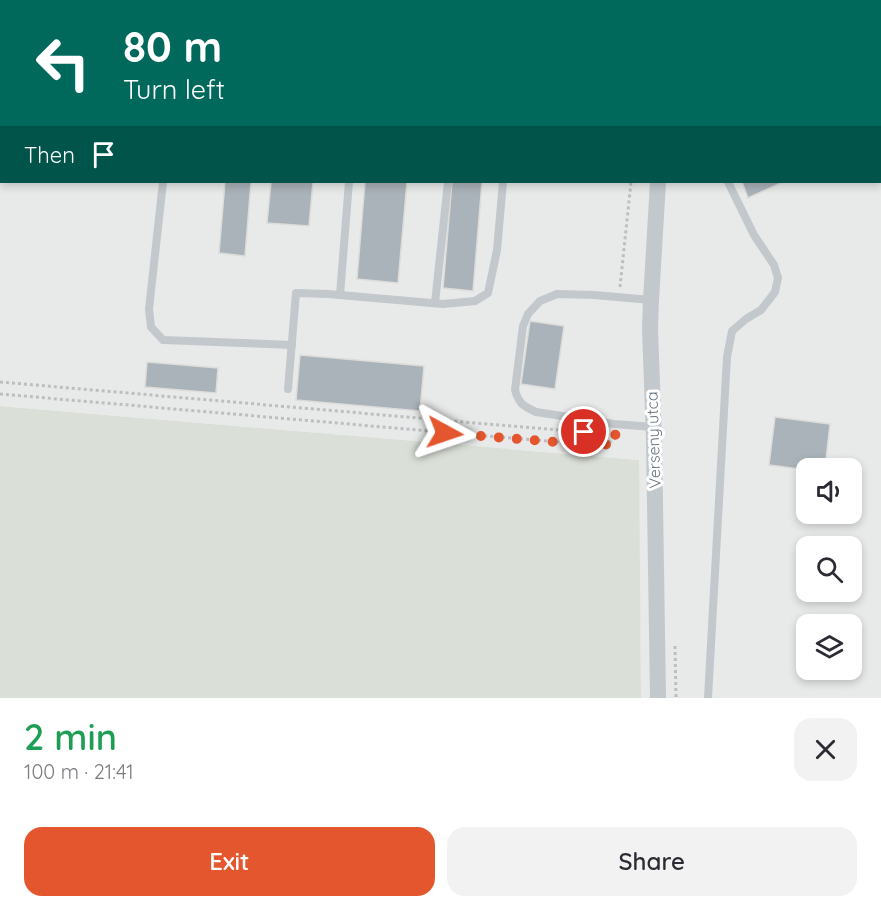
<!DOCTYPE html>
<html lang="en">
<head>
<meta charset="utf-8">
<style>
	body { margin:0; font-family:Quicksand,sans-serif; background:#f2f2f3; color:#2b2b33; height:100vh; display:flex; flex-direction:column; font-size:22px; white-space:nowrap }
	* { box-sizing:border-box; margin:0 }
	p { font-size:20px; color:#7c7c81 }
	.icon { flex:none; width:33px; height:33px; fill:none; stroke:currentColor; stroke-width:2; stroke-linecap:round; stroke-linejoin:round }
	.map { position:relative; height:698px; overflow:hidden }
	.side { display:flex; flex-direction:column; background:#fff; flex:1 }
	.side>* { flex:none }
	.banner { position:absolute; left:0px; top:0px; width:882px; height:183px; box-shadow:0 3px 9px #0003; background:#00695c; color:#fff; overflow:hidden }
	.fabs { position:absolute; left:796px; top:458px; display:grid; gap:12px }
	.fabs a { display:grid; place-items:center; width:66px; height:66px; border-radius:12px; background:#fff; box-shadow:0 3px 9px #0003; font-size:30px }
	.pin { position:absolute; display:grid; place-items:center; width:51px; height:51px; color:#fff; margin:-26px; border:3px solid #fff; border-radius:50%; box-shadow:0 2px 6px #0007 }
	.me { position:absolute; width:66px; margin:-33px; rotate:95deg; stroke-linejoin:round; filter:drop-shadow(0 0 4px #0008) }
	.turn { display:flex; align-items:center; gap:21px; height:126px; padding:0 24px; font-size:27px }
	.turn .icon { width:78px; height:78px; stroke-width:2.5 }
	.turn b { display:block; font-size:42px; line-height:51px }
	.then { display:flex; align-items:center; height:57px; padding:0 24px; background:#0003; gap:12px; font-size:22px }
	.round { display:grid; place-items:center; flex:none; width:63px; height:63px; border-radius:18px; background:#f2f2f3 }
	.overview { display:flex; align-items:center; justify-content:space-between; height:102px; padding:0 24px }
	h1 { font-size:36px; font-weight:600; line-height:45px; color:#1e9e55 }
	.cta { display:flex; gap:12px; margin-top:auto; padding:12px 24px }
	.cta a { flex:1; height:69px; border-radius:18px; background:#e4572e; color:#fff; font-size:24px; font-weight:600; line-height:69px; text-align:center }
	.cta a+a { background:#f2f2f3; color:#2b2b33 }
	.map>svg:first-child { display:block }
	.built { fill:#e8e9e9; fill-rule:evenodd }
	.green { fill:#dadfd7 }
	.building { fill:#aab3b9; stroke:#dcdcda; stroke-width:1.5 }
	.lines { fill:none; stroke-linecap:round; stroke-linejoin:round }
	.path { stroke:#bbbfc2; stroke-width:3; stroke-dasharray:3 3; stroke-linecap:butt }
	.service { stroke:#c3c8cc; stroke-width:8 }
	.minor { stroke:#c3c8cc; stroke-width:16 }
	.route { stroke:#e4572e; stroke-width:10; stroke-dasharray:0 18 }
	.labels { text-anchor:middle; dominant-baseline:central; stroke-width:6; stroke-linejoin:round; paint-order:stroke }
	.street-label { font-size:16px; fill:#657683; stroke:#fff }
</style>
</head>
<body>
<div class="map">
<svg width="881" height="698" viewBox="0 0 881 698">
	<rect width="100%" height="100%" fill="#fafaf8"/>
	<path class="built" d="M0 0H881V698H641L638 460 0 406ZM2 2H880V182H2ZM807 468H852V513H807ZM807 546H852V591H807ZM807 624H852V669H807Z"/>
	<path class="green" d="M0 406 639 460 641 698H0Z"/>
	<g class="building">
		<rect x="714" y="0" width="53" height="2"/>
		<path d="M802 0H881V33L880 2H801Z"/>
		<path d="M225 182H251L245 256 219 253Z"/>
		<path d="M271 182H313L309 226 267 223Z"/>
		<path d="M365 182H407L398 283 357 279Z"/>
		<path d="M452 182H482L473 291 443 288Z"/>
		<path d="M742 182H783L748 198Z"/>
		<path d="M530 321 564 326 555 389 521 384Z"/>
		<path d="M300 355 424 366 420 411 296 400Z"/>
		<path d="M147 362 218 368 216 393 145 387Z"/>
		<path d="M775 417 830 424 825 468H807V470L769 465Z"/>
	</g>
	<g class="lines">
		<g class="path">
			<path d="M620 287 631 182"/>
			<path d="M0 382 581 432"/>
			<path d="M0 394 604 446 617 437"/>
			<path d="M675 646 676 698"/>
		</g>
		<g class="service">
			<path d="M382 2V0"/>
			<path d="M468 2V0"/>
			<path d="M570 2V0"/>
			<path d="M777 2V0"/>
			<path d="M163 182 149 309 151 327 163 340 292 345"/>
			<path d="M340 295 349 182"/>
			<path d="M651 300 594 295 557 294 540 301 528 314 523 326 515 390C519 404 523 406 536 412L614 424 653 427"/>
			<path d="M435 303 448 182"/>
			<path d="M288 389 296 293 328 294 443 304 475 301 488 293 497 250 503 182"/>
			<path d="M708 698 727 357 732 331 746 319 761 310 775 292 778 278 774 265 754 235 728 182"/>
		</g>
		<g class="minor">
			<path d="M679 2 680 0"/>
			<path d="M658 698 654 438 650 329 651 300 658 182"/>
		</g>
	</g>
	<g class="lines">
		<path class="route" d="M445 433 604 446 618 435 584 432"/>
	</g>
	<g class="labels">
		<g class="street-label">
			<text transform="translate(653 440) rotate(-92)">Verseny utca</text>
		</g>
	</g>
</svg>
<div class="fabs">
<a><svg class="icon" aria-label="sound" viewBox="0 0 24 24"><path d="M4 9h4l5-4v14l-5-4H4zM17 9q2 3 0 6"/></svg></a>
<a><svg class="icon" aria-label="search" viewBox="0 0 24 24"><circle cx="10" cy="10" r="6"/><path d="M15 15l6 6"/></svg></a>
<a><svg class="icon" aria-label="layers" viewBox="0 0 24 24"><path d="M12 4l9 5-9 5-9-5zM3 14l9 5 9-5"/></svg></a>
</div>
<div class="pin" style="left:584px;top:432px;background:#d93025"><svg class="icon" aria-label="arrive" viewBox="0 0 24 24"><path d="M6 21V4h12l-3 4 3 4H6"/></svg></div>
<svg class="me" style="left:445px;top:433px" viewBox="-20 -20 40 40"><path d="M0-17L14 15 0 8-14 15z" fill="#e4572e" stroke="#fff" stroke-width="4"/></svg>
<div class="banner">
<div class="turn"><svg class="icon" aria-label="left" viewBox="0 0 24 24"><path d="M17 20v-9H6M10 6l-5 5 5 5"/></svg><div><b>80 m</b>Turn left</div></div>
<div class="then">Then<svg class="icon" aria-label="arrive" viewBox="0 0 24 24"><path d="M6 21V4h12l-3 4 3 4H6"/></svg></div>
</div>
</div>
<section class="side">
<div class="overview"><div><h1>2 min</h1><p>100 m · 21:41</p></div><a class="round"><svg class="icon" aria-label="close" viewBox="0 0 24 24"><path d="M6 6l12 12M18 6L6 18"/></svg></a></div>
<div class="cta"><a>Exit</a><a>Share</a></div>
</section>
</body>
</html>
